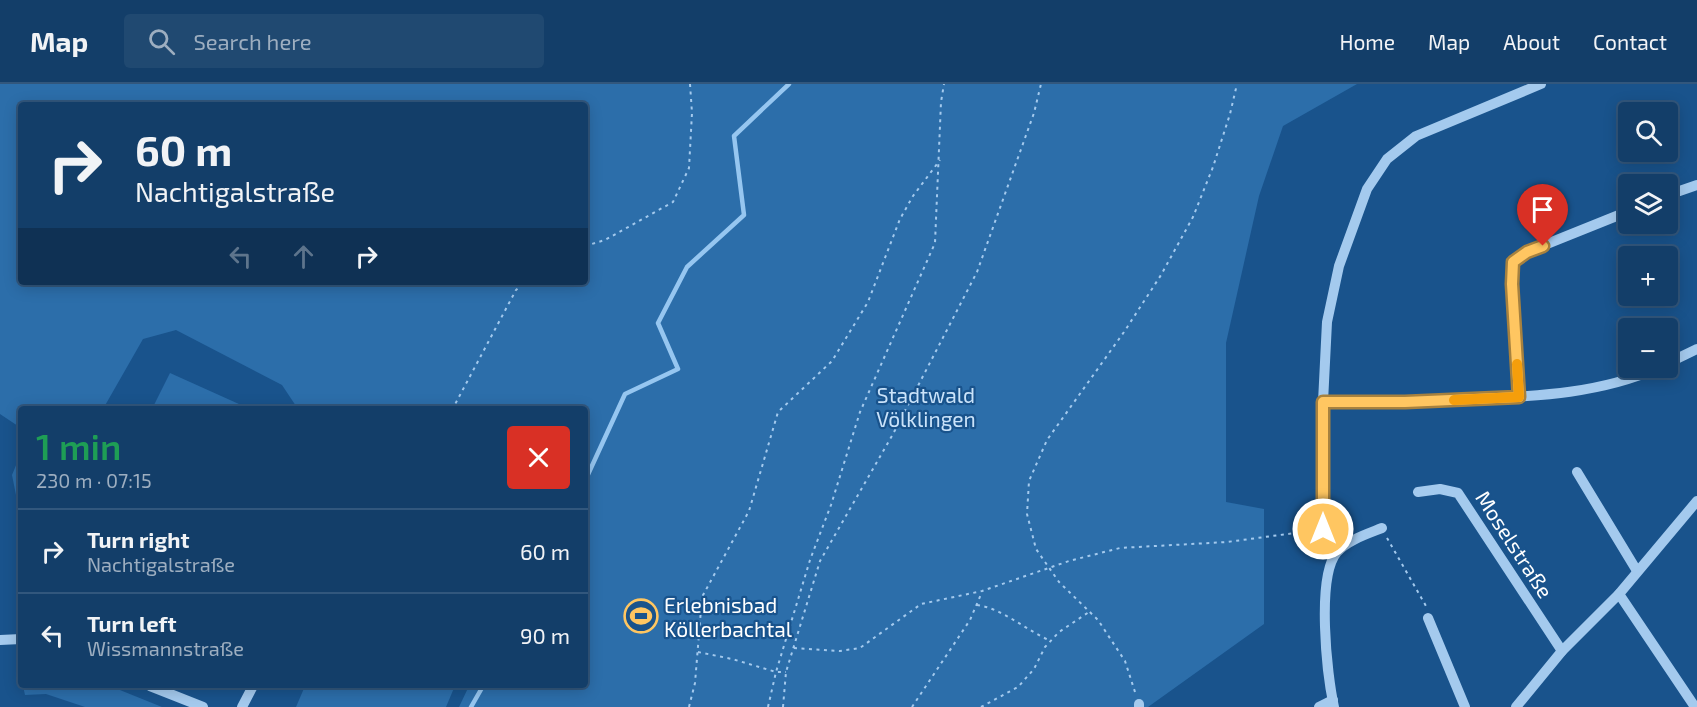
<!DOCTYPE html>
<html lang="en">
<head>
<meta charset="utf-8">
<style>
	body { margin:0; font-family:"Exo 2",sans-serif; background:#204971; color:#f1f3f6; height:100vh; display:flex; flex-direction:column; font-size:22px; white-space:nowrap }
	* { box-sizing:border-box; margin:0 }
	p { font-size:20px; color:#9daec0 }
	.icon { flex:none; width:33px; height:33px; fill:none; stroke:currentColor; stroke-width:2; stroke-linecap:round; stroke-linejoin:round }
	.map { position:relative; flex:1; overflow:hidden }
	.panel { position:absolute; left:18px; top:322px; width:570px; height:282px; display:flex; flex-direction:column; background:#133e69; border-radius:6px; box-shadow:0 3px 15px #0003,0 0 0 2px #32577d }
	.panel>* { flex:none }
	.guide { position:absolute; left:18px; top:18px; width:570px; height:183px; border-radius:6px; box-shadow:0 3px 15px #0003,0 0 0 2px #32577d; background:#133e69; color:#f1f3f6; overflow:hidden }
	.tools { position:absolute; left:1618px; top:18px; display:grid; gap:12px }
	.tools a { display:grid; place-items:center; width:60px; height:60px; border-radius:6px; background:#133e69; box-shadow:0 3px 15px #0003,0 0 0 2px #32577d; font-size:30px }
	.pin { position:absolute; display:grid; place-items:center; width:51px; height:51px; color:#fff; margin:-62px -26px; border-radius:50% 50% 50% 0; rotate:-45deg; box-shadow:0 0 6px #0007 }
	.pin .icon { rotate:45deg }
	.me { position:absolute; width:66px; margin:-33px; rotate:0deg; stroke-linejoin:round; filter:drop-shadow(0 0 4px #0008) }
	.turn { display:flex; align-items:center; gap:21px; height:126px; padding:0 18px; font-size:27px }
	.turn .icon { width:78px; height:78px; stroke-width:2.5 }
	.turn b { display:block; font-size:42px; line-height:51px }
	.lanes { display:flex; align-items:center; height:57px; padding:0 18px; background:#0003; justify-content:center; gap:30px; direction:ltr }
	.lanes .off { opacity:.35 }
	.round { display:grid; place-items:center; flex:none; width:63px; height:63px; border-radius:6px; background:#204971 }
	.overview { display:flex; align-items:center; justify-content:space-between; height:102px; padding:0 18px }
	h1 { font-size:36px; font-weight:600; line-height:45px; color:#1e9e55 }
	ul { padding:0; list-style:none }
	li { display:flex; align-items:center; gap:18px; height:84px; padding:0 18px; border-top:2px solid #32577d }
	li div { flex:1 }
	li b { display:block; font-size:22px }
	li em { font-style:normal }
	header { display:flex; align-items:center; gap:36px; box-sizing:border-box; height:84px; padding:0 30px; background:#133e69; border-bottom:2px solid #32577d }
	header strong { font-size:28px }
	nav { display:flex; gap:33px; margin-inline-start:auto; font-size:21px }
	.search { width:420px; height:54px; background:#204971; display:flex; align-items:center; gap:15px; box-sizing:border-box; padding:0 21px; border-radius:6px; color:#9daec0; font-size:22px }
	.map>svg:first-child { display:block }
	.green { fill:#2c6eaa; fill-rule:evenodd }
	.lines { fill:none; stroke-linecap:round; stroke-linejoin:round }
	.stream { stroke:#96c6f0; stroke-width:4.5 }
	.path { stroke:#a4caee; stroke-width:2; stroke-dasharray:3 4.5; stroke-linecap:butt }
	.minor { stroke:#a4caee; stroke-width:10 }
	.route-casing { stroke:#a6813f; stroke-width:15 }
	.route { stroke:#ffc661; stroke-width:10 }
	.slow { stroke:#f59e0b; stroke-width:10 }
	.labels { text-anchor:middle; dominant-baseline:central; stroke-width:4.5; stroke-linejoin:round; paint-order:stroke }
	.park-label { font-size:21px; fill:#cae3fa; stroke:#19538c }
	.street-label { font-size:21px; fill:#fff; stroke:#19538c }
	.poi-label { font-size:21px; fill:#fff; stroke:#19538c; text-anchor:start }
</style>
</head>
<body>
<header>
<strong>Map</strong>
<div class="search"><svg class="icon" aria-label="search" viewBox="0 0 24 24"><circle cx="10" cy="10" r="6"/><path d="M15 15l6 6"/></svg>Search here</div>
<nav><a>Home</a><a>Map</a><a>About</a><a>Contact</a></nav>
</header>
<div class="map">
<svg width="1697" height="623" viewBox="0 0 1697 623">
	<rect width="100%" height="100%" fill="#19538c"/>
	<g class="green">
		<path d="M0 0H1357L1283 42 1259 112 1226 259V418L1264 425V540L1148 623H459L469 602H585V326L298 325 282 301 176 246 143 255 103 325 21 326V344L0 330ZM21 21H585V198H21Z"/>
		<path d="M170 289 250 325H152Z"/>
		<path d="M21 369V532L19 426 12 391Z"/>
		<path d="M23 602H110L162 623H85L46 610 25 611Z"/>
		<path d="M305 602H448L454 604 446 623H296Z"/>
	</g>
	<g class="lines">
		<g class="stream">
			<path d="M585 397 625 310 678 285 658 239 687 183 744 131 734 52 789 0"/>
			<path d="M471 623 483 602"/>
		</g>
		<g class="path">
			<path d="M585 162 605 156 673 118 689 84 692 29 690 0"/>
			<path d="M452 326 516 206 525 198"/>
			<path d="M1387 454 1426 522"/>
			<path d="M977 521C1002 524 1027 547 1051 557"/>
			<path d="M794 564 840 567 860 564 921 520 982 507 1069 477 1120 464 1227 458 1310 447"/>
			<path d="M698 568 732 575 776 588H786"/>
			<path d="M1135 608 1125 577 1098 536 1059 498 1036 465 1027 430 1029 397 1047 356 1124 248 1161 191 1193 133 1213 83 1230 30 1237 0"/>
			<path d="M689 623 695 599 702 513 749 427 778 328 832 277 868 218 900 135 913 112 940 76"/>
			<path d="M768 623 776 588 810 476 831 421 860 328 935 159 941 18 944 0"/>
			<path d="M783 623 786 588 820 477 893 350 977 188 1034 29 1041 0"/>
			<path d="M912 623 970 536 982 508"/>
			<path d="M981 623 1018 603 1034 585 1045 563 1059 548 1089 528"/>
		</g>
		<g class="minor">
			<path d="M1668 111 1697 101"/>
			<path d="M1668 279 1697 265"/>
			<path d="M1519 313 1512 199 1513 178 1527 168 1629 127"/>
			<path d="M1323 318C1375 318 1427 317 1479 315 1540 312 1601 309 1658 284"/>
			<path d="M1577 388 1637 487"/>
			<path d="M1418 408 1440 405 1458 409 1562 567"/>
			<path d="M1323 445V318L1327 238 1339 182 1367 105 1387 75 1416 52 1541 0"/>
			<path d="M1619 510 1695 623"/>
			<path d="M1428 534 1465 623"/>
			<path d="M0 556 21 555"/>
			<path d="M150 602 203 623"/>
			<path d="M1139 620V623"/>
			<path d="M242 623 253 602"/>
			<path d="M1319 623 1333 616"/>
			<path d="M1334 623C1327 591 1316 493 1337 468 1348 456 1367 450 1382 444"/>
			<path d="M1516 623 1562 567 1619 510 1697 417"/>
		</g>
	</g>
	<g class="lines">
		<defs>
			<path id="route" d="M1323 445V318H1405L1519 313 1512 200 1513 178 1527 168 1543 162"/>
		</defs>
		<use href="#route" class="route-casing"/>
		<use href="#route" class="route"/>
		<path class="slow" d="M1454 316 1519 313 1517 280"/>
	</g>
	<defs>
		<symbol id="stadium-ring" viewBox="-11 -11 22 22"><circle r="9.5" fill="#19538c" stroke="#ffc661" stroke-width="1.5"/><path d="M0-5a6.5 5 0 1 0 0 10a6.5 5 0 1 0 0-10ZM-3.5-1.8h7v3.6h-7Z" fill="#ffc661"/></symbol>
	</defs>
	<g fill-rule="evenodd">
		<use href="#stadium-ring" x="622" y="513" width="38" height="38"/>
	</g>
	<g class="labels">
		<g class="park-label">
			<text x="926" y="310">Stadtwald<tspan x="926" dy="24">Völklingen</tspan></text>
		</g>
		<g class="street-label">
			<text transform="translate(1515 460) rotate(57)">Moselstraße</text>
		</g>
		<g class="poi-label">
			<text x="664" y="520">Erlebnisbad<tspan x="664" dy="24">Köllerbachtal</tspan></text>
		</g>
	</g>
</svg>
<div class="tools">
<a><svg class="icon" aria-label="search" viewBox="0 0 24 24"><circle cx="10" cy="10" r="6"/><path d="M15 15l6 6"/></svg></a>
<a><svg class="icon" aria-label="layers" viewBox="0 0 24 24"><path d="M12 4l9 5-9 5-9-5zM3 14l9 5 9-5"/></svg></a>
<a>+</a>
<a>−</a>
</div>
<div class="pin" style="left:1543px;top:162px;background:#d93025"><svg class="icon" aria-label="arrive" viewBox="0 0 24 24"><path d="M6 21V4h12l-3 4 3 4H6"/></svg></div>
<svg class="me" style="left:1323px;top:445px" viewBox="-20 -20 40 40"><circle r="17" fill="#ffc661" stroke="#fff" stroke-width="3"/><path d="M0-11L8 9 0 5-8 9z" fill="#fff"/></svg>
<div class="guide">
<div class="turn"><svg class="icon" aria-label="right" viewBox="0 0 24 24"><path d="M7 20v-9h11M14 6l5 5-5 5"/></svg><div><b>60 m</b>Nachtigalstraße</div></div>
<div class="lanes"><svg class="icon off" aria-label="left" viewBox="0 0 24 24"><path d="M17 20v-9H6M10 6l-5 5 5 5"/></svg><svg class="icon off" aria-label="ahead" viewBox="0 0 24 24"><path d="M12 20V5M6 11l6-6 6 6"/></svg><svg class="icon" aria-label="right" viewBox="0 0 24 24"><path d="M7 20v-9h11M14 6l5 5-5 5"/></svg></div>
</div>
<section class="panel">
<div class="overview"><div><h1>1 min</h1><p>230 m · 07:15</p></div><a class="round" style="background:#d93025;color:#fff"><svg class="icon" aria-label="close" viewBox="0 0 24 24"><path d="M6 6l12 12M18 6L6 18"/></svg></a></div>
<ul>
<li><svg class="icon" aria-label="right" viewBox="0 0 24 24"><path d="M7 20v-9h11M14 6l5 5-5 5"/></svg><div><b>Turn right</b><p>Nachtigalstraße</p></div><em>60 m</em></li>
<li><svg class="icon" aria-label="left" viewBox="0 0 24 24"><path d="M17 20v-9H6M10 6l-5 5 5 5"/></svg><div><b>Turn left</b><p>Wissmannstraße</p></div><em>90 m</em></li>
</ul>
</section>
</div>
</body>
</html>
